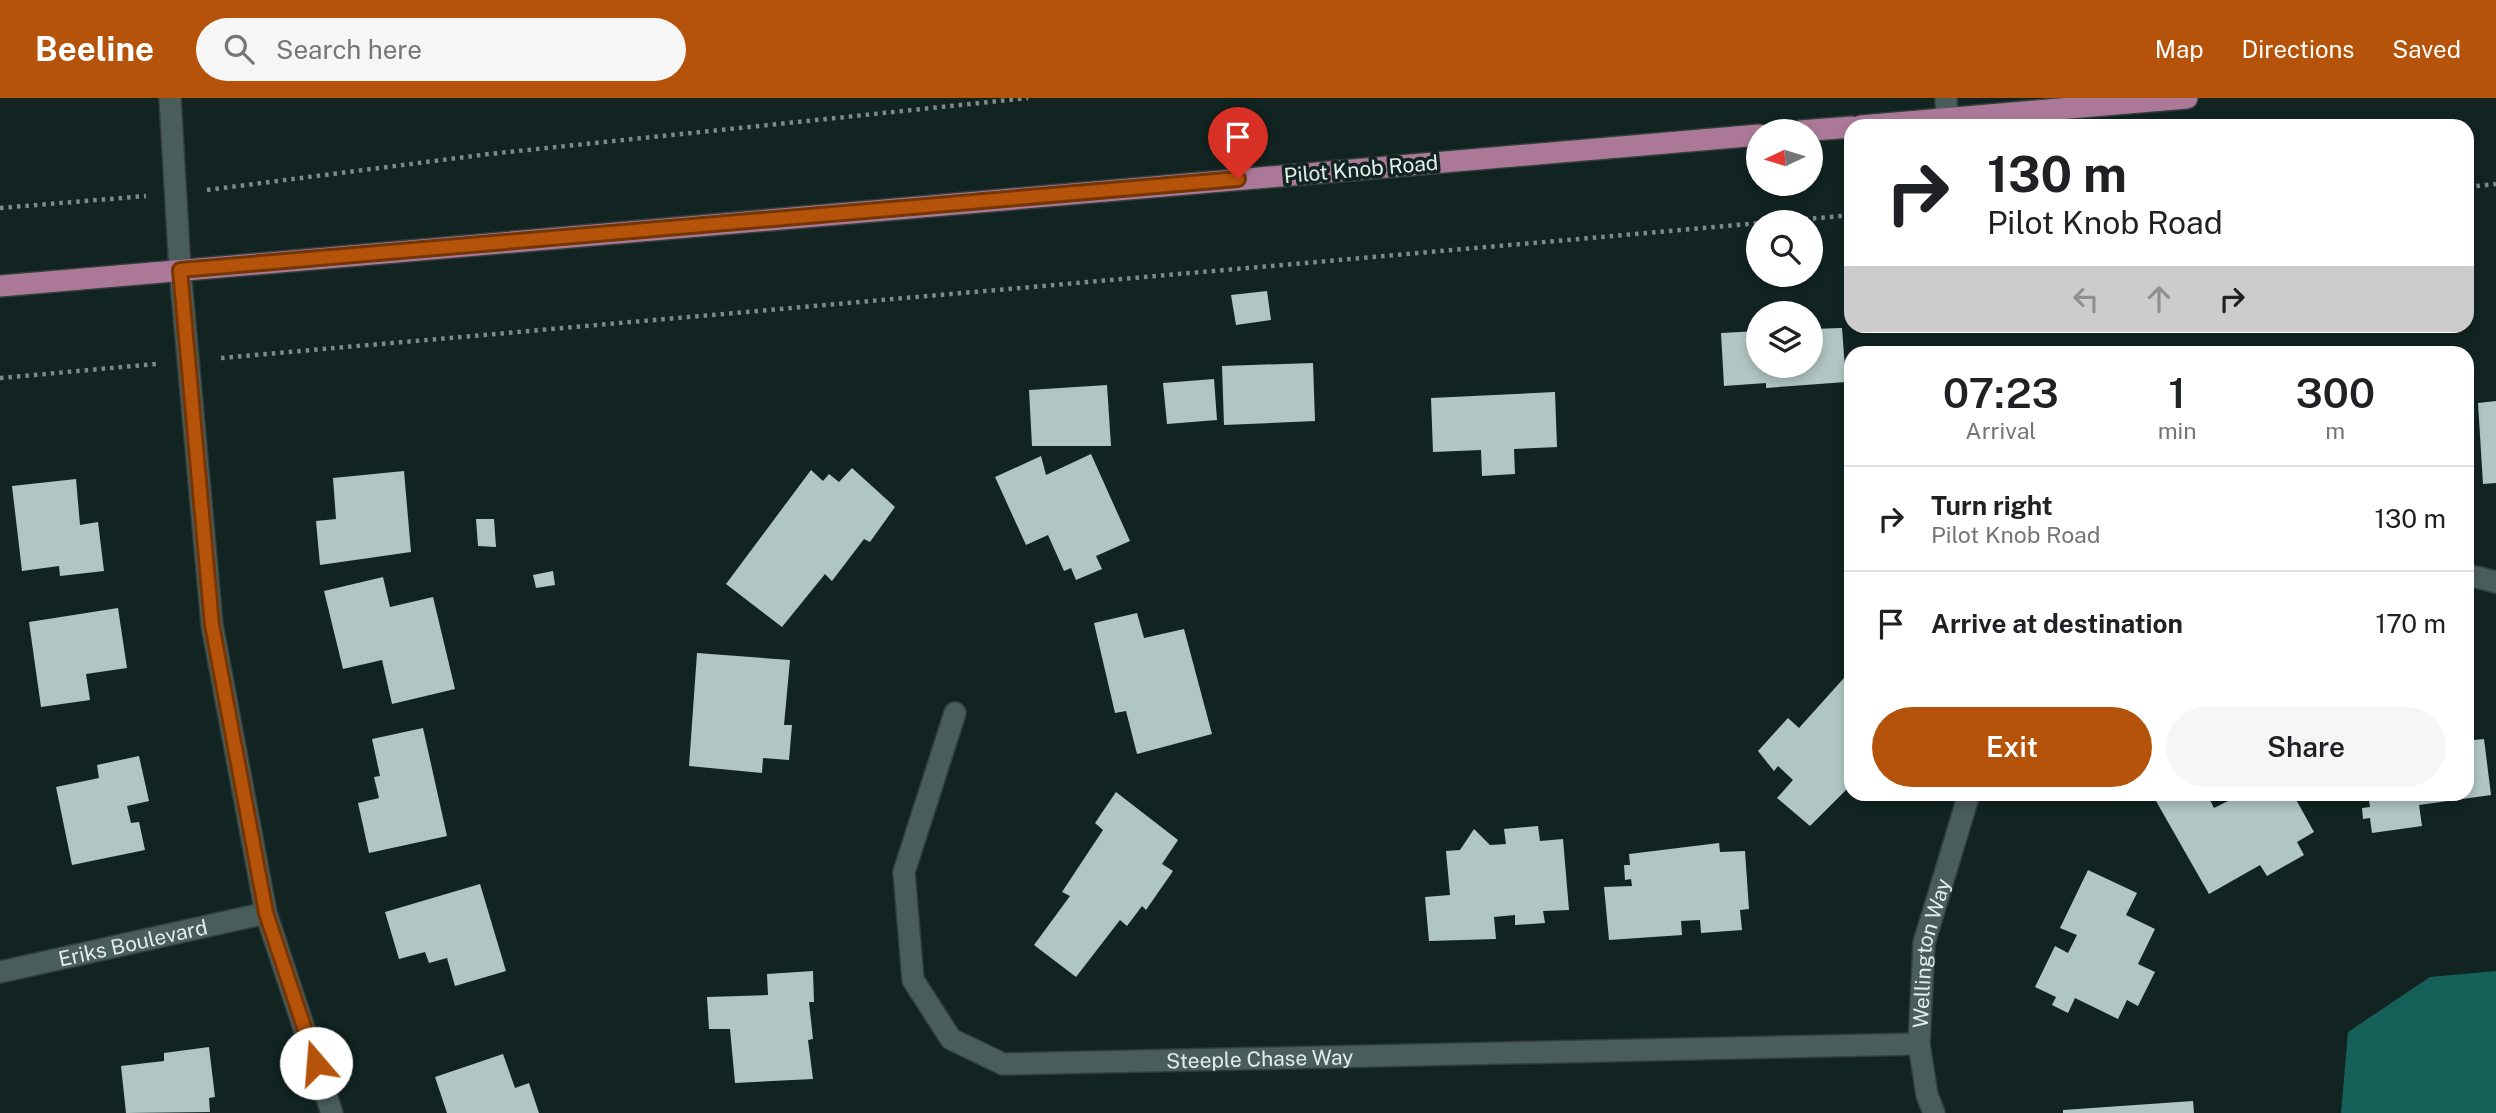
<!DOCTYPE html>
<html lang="en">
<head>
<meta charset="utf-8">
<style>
	body { margin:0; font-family:"Public Sans",sans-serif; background:#f6f6f6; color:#202124; height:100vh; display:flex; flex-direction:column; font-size:26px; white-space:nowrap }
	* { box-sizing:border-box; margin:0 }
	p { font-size:23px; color:#757577 }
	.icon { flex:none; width:38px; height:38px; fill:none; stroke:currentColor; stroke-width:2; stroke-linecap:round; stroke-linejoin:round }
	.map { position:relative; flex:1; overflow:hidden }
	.panel { position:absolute; left:1844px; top:248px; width:630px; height:455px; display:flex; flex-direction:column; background:#fff; border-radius:21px; box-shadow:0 4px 10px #0003 }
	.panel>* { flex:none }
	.banner { position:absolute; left:1844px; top:21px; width:630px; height:214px; border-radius:21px; box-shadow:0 4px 10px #0003; background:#fff; color:#202124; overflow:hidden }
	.needle { width:46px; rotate:266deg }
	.controls { position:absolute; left:1746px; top:21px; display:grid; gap:14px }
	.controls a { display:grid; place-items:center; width:77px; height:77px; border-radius:50%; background:#fff; box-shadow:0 4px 10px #0003; font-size:35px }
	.pin { position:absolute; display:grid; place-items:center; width:60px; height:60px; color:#fff; margin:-72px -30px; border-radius:50% 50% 50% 0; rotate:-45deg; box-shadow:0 0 7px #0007 }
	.pin .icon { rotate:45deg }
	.me { position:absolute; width:77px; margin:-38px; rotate:342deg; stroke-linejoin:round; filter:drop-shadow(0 0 5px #0008) }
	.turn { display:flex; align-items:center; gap:24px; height:147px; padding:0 28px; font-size:32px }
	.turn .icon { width:91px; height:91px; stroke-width:2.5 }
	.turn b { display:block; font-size:49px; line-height:60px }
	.lanes { display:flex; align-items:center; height:66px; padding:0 28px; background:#0003; justify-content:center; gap:35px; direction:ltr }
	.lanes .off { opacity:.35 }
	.eta { display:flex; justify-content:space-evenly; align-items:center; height:119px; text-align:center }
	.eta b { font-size:42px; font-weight:600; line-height:49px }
	.button { display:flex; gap:14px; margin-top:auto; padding:14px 28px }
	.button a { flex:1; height:80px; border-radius:42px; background:#b45309; color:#fff; font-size:28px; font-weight:600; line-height:80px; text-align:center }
	.button a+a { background:#f6f6f6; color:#202124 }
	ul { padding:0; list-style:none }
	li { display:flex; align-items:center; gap:21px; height:105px; padding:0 28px; border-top:2px solid #e0e0e0 }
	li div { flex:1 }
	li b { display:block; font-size:26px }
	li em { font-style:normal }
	header { display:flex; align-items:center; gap:42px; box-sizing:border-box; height:98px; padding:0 35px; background:#b45309; color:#fff }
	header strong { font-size:33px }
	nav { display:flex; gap:38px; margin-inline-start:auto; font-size:24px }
	.search { width:490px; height:63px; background:#f6f6f6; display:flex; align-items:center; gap:18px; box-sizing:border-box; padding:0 24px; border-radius:38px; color:#757577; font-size:26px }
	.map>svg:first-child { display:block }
	.water { fill:#156159 }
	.building { fill:#b0c6c3 }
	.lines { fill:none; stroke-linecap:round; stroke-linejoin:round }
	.minor-casing { stroke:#323e3c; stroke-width:24 }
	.major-casing { stroke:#323e3c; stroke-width:24 }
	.path { stroke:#7c8b89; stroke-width:4.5; stroke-dasharray:3.5 5; stroke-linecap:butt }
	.minor { stroke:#495d5a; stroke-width:21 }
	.major { stroke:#ab7997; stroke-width:21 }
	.route-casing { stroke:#753606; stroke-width:18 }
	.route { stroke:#b45309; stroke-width:12 }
	.labels { text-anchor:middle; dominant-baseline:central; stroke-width:7; stroke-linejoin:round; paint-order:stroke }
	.street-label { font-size:21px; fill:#e2edeb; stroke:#112421 }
</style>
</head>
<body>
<header>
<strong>Beeline</strong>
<div class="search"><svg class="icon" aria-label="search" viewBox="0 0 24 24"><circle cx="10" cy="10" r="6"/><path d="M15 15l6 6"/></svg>Search here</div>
<nav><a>Map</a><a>Directions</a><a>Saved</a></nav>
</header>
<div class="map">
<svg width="2496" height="1015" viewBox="0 0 2496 1015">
	<rect width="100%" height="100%" fill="#112421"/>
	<path class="water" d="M2496 873V1015H2341L2348 934 2430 879Z"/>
	<g class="building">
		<path d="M1267 193 1271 222 1236 227 1231 197Z"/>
		<path d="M1842 230 1846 284 1766 290V285L1724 288 1721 235 1759 233V268H1811V231Z"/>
		<path d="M1313 265 1315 323 1224 327 1222 268Z"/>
		<path d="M1214 281 1217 322 1167 326 1163 285Z"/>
		<path d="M1107 287 1111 348H1032L1029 292Z"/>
		<path d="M1555 294 1557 349 1514 351 1515 376 1482 378 1481 352 1433 354 1431 300Z"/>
		<path d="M2496 303V385L2483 386 2478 305Z"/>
		<path d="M1091 356 1130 443 1096 458 1102 471 1076 482 1071 470 1064 473 1048 437 1026 447 995 379 1041 358 1046 377Z"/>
		<path d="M852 370 895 409 870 444 864 441 832 483 825 476 782 529 726 486 811 372 823 383 829 376 839 384Z"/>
		<path d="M404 373 411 454 320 467 316 423 336 421 333 380Z"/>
		<path d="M76 381 80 427 98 424 104 473 60 478 59 468 22 473 12 388Z"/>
		<path d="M476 421H494L496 449 478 448Z"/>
		<path d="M553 473 555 487 536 490 533 477Z"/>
		<path d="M383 479 390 509 433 499 455 591 392 606 382 562 343 571 324 493Z"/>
		<path d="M118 510 127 570 86 576 90 602 41 609 29 524Z"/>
		<path d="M1137 515 1144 540 1184 531 1212 636 1137 656 1126 613 1115 615 1094 525Z"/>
		<path d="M697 555 790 562 784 627H792L789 662 763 660 762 675 689 668Z"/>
		<path d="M1844 580 1852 587V686L1810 728 1777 700 1793 682 1778 668 1774 673 1758 653 1788 620 1799 630Z"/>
		<path d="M2468 617 2471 620 2474 642 2484 641 2491 697 2419 707 2422 728 2372 735 2370 720 2363 721 2362 710 2370 709 2368 696H2468Z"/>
		<path d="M423 630 447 738 369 755 358 705 379 700 374 679 380 678 372 641Z"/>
		<path d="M139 658 149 703 127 708 131 725 139 724 145 752 72 767 56 689 99 680 97 667Z"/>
		<path d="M1116 694 1178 742 1162 766 1173 773 1146 812 1142 808 1127 828 1120 822 1076 879 1034 847 1070 798 1062 794 1103 732 1095 725Z"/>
		<path d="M2152 696H2207L2214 710 2230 702 2227 696H2293L2314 734 2297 744 2304 757 2267 778 2260 767 2209 796Z"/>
		<path d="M1538 728 1540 743 1563 741 1569 812 1543 813 1545 825 1515 827V817L1494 819 1496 841 1429 843 1425 799 1450 797 1446 753 1460 752 1474 731 1490 747 1506 746 1504 731Z"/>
		<path d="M1719 745 1720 754 1745 753 1749 811 1740 812 1742 832 1701 835 1700 822 1681 823 1682 837 1609 842 1604 789 1632 788 1631 781 1625 782 1624 767H1630L1629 756Z"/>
		<path d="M2088 772 2137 795 2126 817 2155 831 2138 866 2155 874 2138 908 2127 902 2118 921 2075 900 2068 915 2052 907 2056 899 2035 889 2055 848 2068 855 2077 837 2060 830Z"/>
		<path d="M480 786 506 873 455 888 447 860 429 865 425 854 399 861 385 814Z"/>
		<path d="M813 873 814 904H809L813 941 808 942 813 981 735 985 730 931H709L707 899 768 897 767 876Z"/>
		<path d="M209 949 215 999 209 1000 210 1014 126 1015 121 968 164 963V955Z"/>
		<path d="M503 956 515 990 529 985 539 1015H447L435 979Z"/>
		<path d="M2193 1003 2194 1015H2063V1012Z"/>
	</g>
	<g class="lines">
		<defs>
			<g id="minor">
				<path d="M170 0 180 172 212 527 266 815 332 1015"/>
				<path d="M1946 0 1947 21"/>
				<path d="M2468 477 2496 484"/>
				<path id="s1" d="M955 615 904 774 913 882 951 941 1003 966 1919 946"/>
				<path id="s2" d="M0 874 266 815"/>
				<path id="s3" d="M1934 1015 1927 997 1919 946 1924 845 1969 696"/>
			</g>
			<g id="major">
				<path d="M1861 28 2187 0"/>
				<path d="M1800 33 1852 29"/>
				<path d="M0 188 1759 37"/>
			</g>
		</defs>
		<use href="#minor" class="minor-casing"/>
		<use href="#major" class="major-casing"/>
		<g class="path">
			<path d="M2468 89 2496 86"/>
			<path d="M207 92 489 56 1028 0"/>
			<path d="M0 110 146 98"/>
			<path d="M221 260 1852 117"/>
			<path d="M0 280 156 266"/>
		</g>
		<use href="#minor" class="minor"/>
		<use href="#major" class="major"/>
	</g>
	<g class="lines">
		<defs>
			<path id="route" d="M316 965 266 815 212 527 180 172 1238 81"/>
		</defs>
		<use href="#route" class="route-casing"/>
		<use href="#route" class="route"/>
	</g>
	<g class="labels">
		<g class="street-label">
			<text transform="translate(1361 71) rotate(-5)">Pilot Knob Road</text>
			<text stroke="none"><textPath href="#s2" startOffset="136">Eriks Boulevard</textPath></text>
			<text stroke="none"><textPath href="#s3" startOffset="163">Wellington Way</textPath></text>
			<text stroke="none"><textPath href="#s1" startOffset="660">Steeple Chase Way</textPath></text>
		</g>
	</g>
</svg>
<div class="controls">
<a><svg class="needle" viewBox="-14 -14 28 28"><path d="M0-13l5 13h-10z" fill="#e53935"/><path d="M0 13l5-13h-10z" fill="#757577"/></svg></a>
<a><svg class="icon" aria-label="search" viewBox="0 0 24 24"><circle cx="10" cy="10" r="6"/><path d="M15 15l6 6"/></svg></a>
<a><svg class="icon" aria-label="layers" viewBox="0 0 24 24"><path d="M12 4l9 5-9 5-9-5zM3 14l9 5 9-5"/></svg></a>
</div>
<div class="pin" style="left:1238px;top:81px;background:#d93025"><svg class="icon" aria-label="arrive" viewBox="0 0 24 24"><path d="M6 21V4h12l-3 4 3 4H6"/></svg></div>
<svg class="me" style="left:316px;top:965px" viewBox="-20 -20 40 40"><circle r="19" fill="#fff"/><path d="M0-13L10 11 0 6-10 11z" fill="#b45309"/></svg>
<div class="banner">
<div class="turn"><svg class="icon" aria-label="right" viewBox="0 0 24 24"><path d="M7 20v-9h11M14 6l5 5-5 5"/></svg><div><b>130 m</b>Pilot Knob Road</div></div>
<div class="lanes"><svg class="icon off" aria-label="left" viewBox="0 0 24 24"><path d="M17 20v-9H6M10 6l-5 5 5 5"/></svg><svg class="icon off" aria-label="ahead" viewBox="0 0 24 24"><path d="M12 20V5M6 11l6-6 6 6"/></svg><svg class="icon" aria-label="right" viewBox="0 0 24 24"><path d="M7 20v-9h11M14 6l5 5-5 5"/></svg></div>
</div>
<section class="panel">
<div class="eta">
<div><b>07:23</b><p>Arrival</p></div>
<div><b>1</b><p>min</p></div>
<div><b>300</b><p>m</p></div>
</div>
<ul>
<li><svg class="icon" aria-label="right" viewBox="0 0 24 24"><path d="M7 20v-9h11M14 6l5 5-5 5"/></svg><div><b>Turn right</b><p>Pilot Knob Road</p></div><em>130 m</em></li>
<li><svg class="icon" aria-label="arrive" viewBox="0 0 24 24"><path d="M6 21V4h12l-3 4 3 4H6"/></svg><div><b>Arrive at destination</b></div><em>170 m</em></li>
</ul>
<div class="button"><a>Exit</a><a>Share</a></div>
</section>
</div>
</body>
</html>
